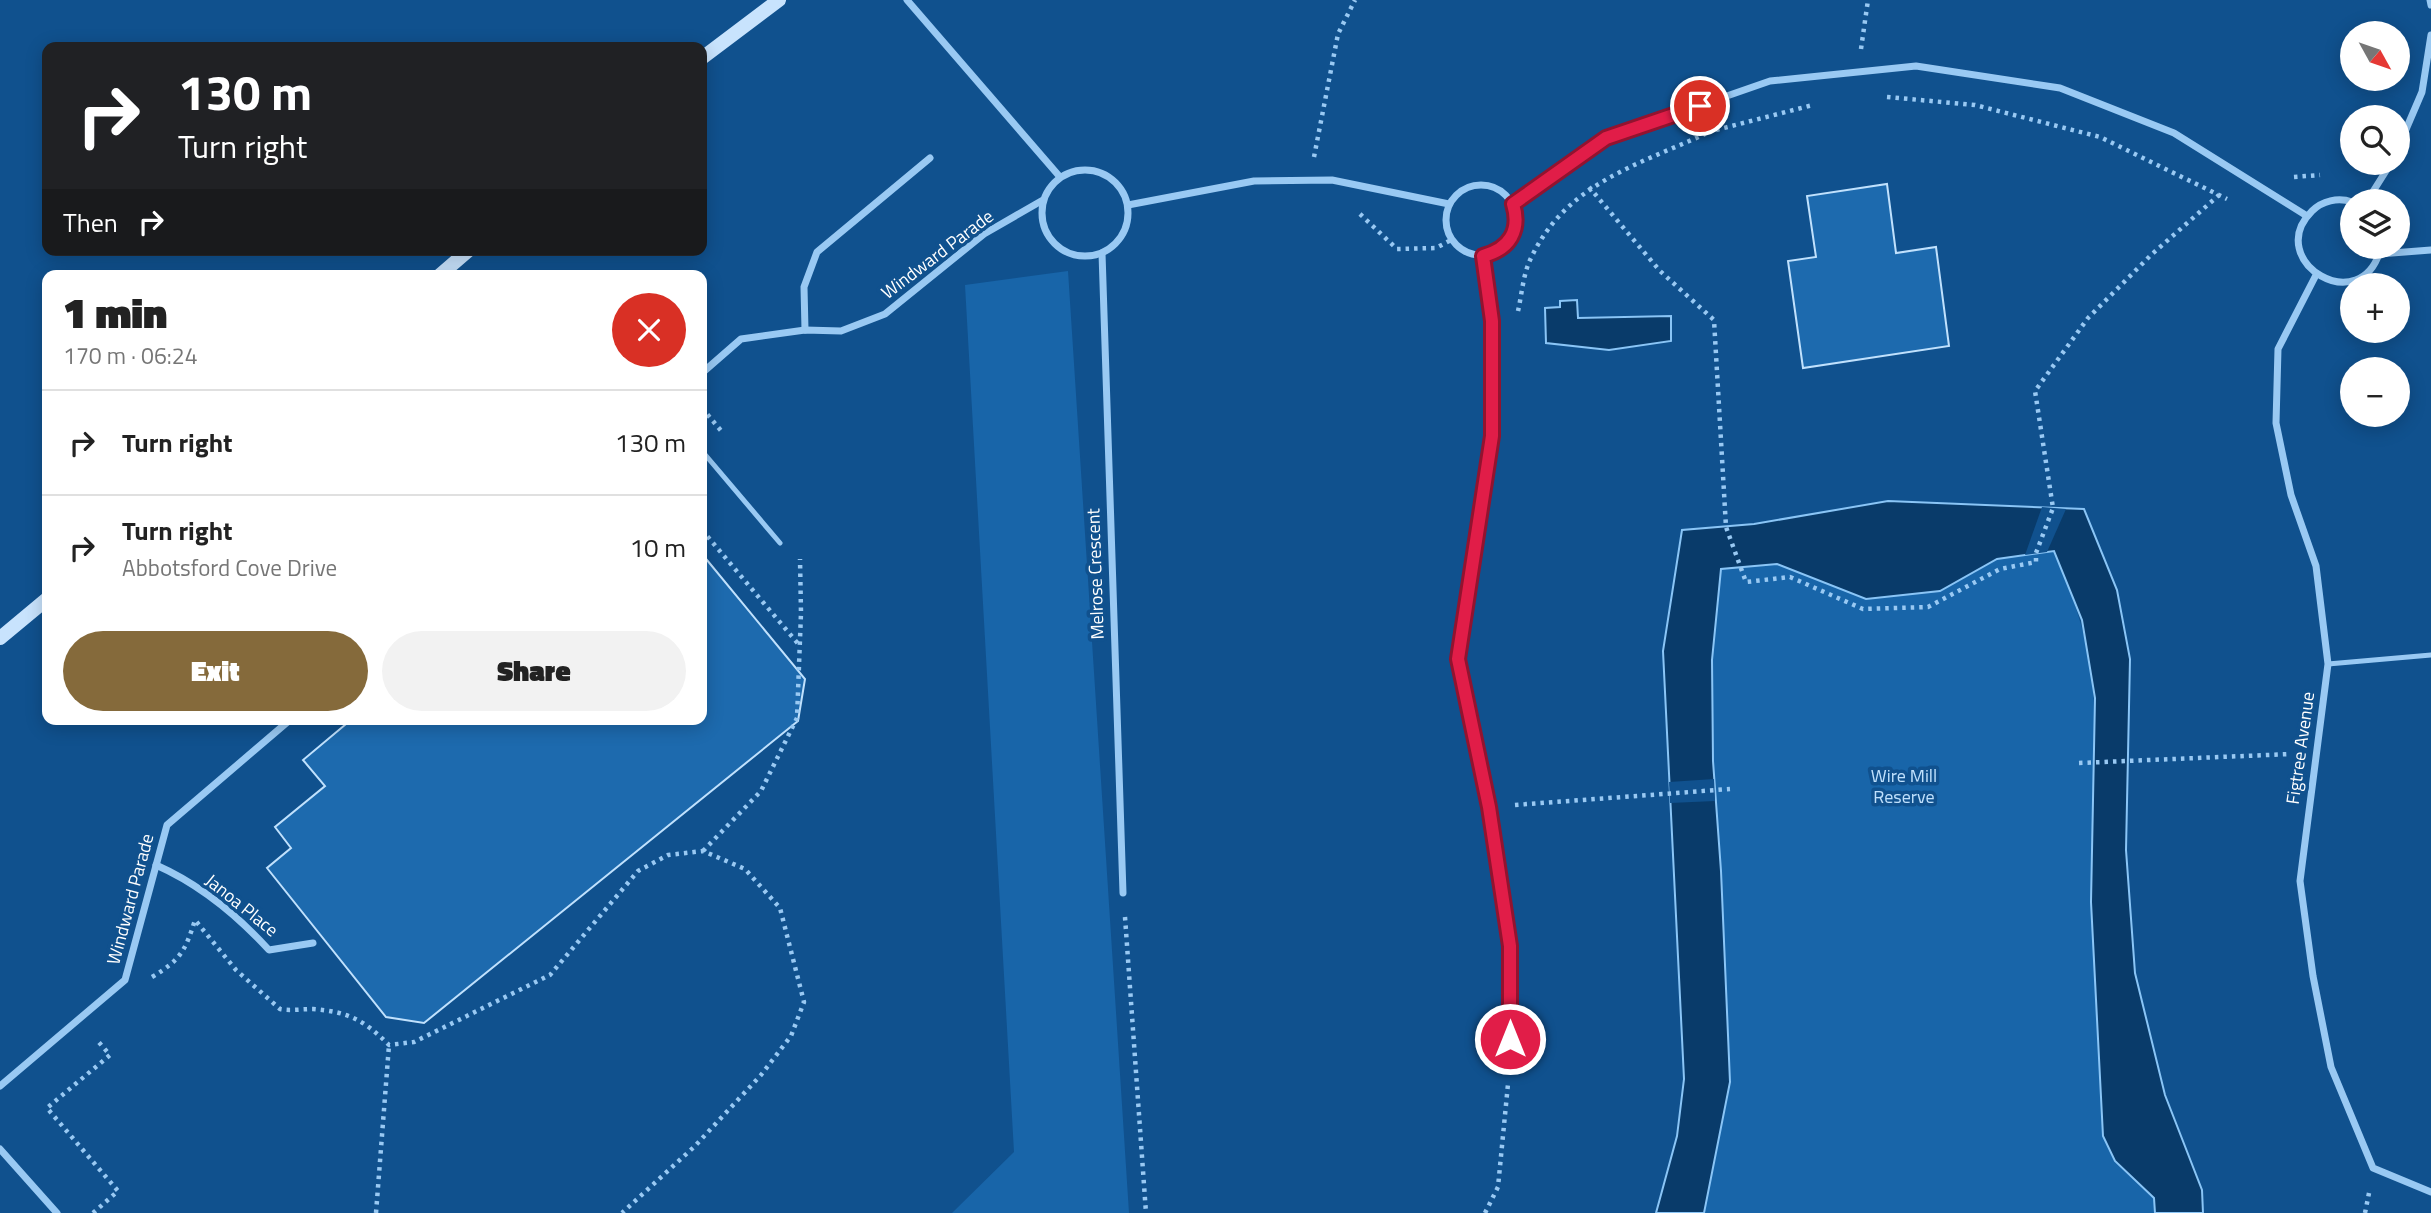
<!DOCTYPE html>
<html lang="en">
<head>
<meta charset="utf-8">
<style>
	body { margin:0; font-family:"Titillium Web",sans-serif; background:#f2f2f2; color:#222; height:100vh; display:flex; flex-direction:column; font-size:26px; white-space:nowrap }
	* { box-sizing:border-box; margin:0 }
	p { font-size:23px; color:#767676 }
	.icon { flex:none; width:38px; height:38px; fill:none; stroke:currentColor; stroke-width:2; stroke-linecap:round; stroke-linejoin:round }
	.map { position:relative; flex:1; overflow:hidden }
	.side { position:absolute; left:42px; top:270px; width:665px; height:455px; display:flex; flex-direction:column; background:#fff; border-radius:14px; box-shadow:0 4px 18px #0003 }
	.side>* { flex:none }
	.banner { position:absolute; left:42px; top:42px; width:665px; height:214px; border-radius:14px; box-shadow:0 4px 18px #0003; background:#202124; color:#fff; overflow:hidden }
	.needle { width:46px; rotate:130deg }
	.buttons { position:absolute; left:2340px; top:21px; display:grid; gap:14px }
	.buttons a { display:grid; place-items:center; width:70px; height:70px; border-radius:50%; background:#fff; box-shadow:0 4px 18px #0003; font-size:35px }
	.pin { position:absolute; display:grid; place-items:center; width:60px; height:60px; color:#fff; margin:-30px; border:4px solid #fff; border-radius:50%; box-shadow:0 2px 7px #0007 }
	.me { position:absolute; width:77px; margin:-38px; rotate:0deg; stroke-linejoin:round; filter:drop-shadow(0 0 5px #0008) }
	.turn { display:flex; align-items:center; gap:24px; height:147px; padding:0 21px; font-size:32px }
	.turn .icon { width:91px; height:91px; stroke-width:2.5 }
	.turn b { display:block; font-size:49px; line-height:60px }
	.then { display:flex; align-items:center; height:66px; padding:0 21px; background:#0003; gap:14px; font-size:26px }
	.round { display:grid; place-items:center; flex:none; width:74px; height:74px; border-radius:37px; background:#f2f2f2 }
	.overview { display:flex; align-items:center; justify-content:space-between; height:119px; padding:0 21px }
	h1 { font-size:42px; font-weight:800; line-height:52px }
	.action { display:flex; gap:14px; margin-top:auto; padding:14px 21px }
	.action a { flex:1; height:80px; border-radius:42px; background:#856a3b; color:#fff; font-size:28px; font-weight:800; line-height:80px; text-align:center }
	.action a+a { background:#f2f2f2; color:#222 }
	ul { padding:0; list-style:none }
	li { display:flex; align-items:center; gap:21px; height:105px; padding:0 21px; border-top:2px solid #e0e0e0 }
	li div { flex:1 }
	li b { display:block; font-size:26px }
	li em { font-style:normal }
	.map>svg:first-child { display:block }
	.green { fill:#1865a9 }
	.water { fill:#093b6a; stroke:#8ac5f6; stroke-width:2 }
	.pier { fill:#10518e }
	.building { fill:#1d6aae; stroke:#c0e1fd; stroke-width:2 }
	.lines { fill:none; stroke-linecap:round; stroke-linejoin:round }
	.path { stroke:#99c9f3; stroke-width:4.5; stroke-dasharray:3.5 5; stroke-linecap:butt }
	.lane { stroke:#99c9f3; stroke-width:5 }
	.street { stroke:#99c9f3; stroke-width:7 }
	.secondary { stroke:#c8e3fd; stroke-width:14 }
	.route-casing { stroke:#92132f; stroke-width:18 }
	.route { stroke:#e11d48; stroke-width:12 }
	.labels { text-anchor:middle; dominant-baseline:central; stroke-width:7; stroke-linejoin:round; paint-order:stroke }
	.street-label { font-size:18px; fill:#fff; stroke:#10518e }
	.park-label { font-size:18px; fill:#c0e1fd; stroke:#10518e }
</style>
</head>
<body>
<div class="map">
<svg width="2431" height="1213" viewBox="0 0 2431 1213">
	<rect width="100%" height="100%" fill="#10518e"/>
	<g class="green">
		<path d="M1068 271 1129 1213H952L1014 1152 965 285Z"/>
		<path d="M2055 551C2084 624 2099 673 2093 753L2115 1161 2154 1198 2155 1213H1704L1730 1082 1713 761 1712 660 1721 569 1777 564 1866 599 1939 591 1997 559Z"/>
	</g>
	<g class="water">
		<path d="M1577 300 1578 318 1671 316V341L1609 350 1546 343 1545 308 1560 307V301Z"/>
		<path d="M1888 501 2084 509 2117 590 2130 659 2126 850 2135 973 2165 1095 2202 1190 2203 1213H2155L2154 1198 2115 1161 2103 1136 2091 902 2095 698 2082 620 2054 551 1997 559 1940 591 1866 599 1777 564 1721 569 1712 660 1713 761 1721 871 1730 1082 1704 1213H1656L1677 1136 1684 1079 1663 651 1682 530 1754 524Z"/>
	</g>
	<g class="pier">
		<path d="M2042 507 2066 509 2047 552 2025 555Z"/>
		<path d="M1714 779 1715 801 1670 803 1669 782Z"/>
	</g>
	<g class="building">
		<path d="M1887 184 1896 253 1936 247 1949 346 1803 368 1788 261 1816 257 1807 196Z"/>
		<path d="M702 554 805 679 798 721 424 1023 386 1017 267 868 291 848 275 827 325 786 303 760 352 719H702Z"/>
	</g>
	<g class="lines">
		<g class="path">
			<path d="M1861 49 1868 0"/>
			<path d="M1887 97 1975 105 2100 137 2227 199"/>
			<path d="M1716 130 1813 105"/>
			<path d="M1314 157 1338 34 1355 0"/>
			<path d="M2294 177 2320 175"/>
			<path d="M1589 187 1660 271 1714 320 1726 527 1746 582 1790 577 1863 609 1928 607 2000 569 2036 562V553L2053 508 2035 391 2088 318 2151 255 2219 195"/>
			<path d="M1360 214 1397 249 1436 248 1451 240"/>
			<path d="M1518 311C1522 294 1523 274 1531 258 1566 184 1635 166 1705 134"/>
			<path d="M702 408 723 433"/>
			<path d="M702 530 800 646"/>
			<path d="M2079 763 2291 754"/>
			<path d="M1515 805 1730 789"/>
			<path d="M703 851 761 791 797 718 801 613 800 559"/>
			<path d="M1125 917 1146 1213"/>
			<path d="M152 977C180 960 185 952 195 920L236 970 280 1009C291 1011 302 1009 313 1009 349 1012 364 1020 389 1045L414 1042 550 975 638 871 668 855 703 851 745 869 780 908 804 1002 791 1036 761 1075 695 1146 622 1213"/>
			<path d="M93 1213 118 1191 47 1108 110 1055 96 1039"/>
			<path d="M376 1213 389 1045"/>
			<path d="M1485 1213 1498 1187 1508 1084"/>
			<path d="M2365 1213 2369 1193"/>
		</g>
		<g class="lane">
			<path d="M702 451 780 543"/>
			<path d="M2328 664 2431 655"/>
		</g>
		<g class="street">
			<path d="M907 0 1060 177"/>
			<path d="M2430 0 2431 5"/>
			<path d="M2398 148 2422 92 2431 35"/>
			<circle cx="1085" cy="213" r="43"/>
			<circle cx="1481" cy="220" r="35"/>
			<path d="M2367 201 2391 163"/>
			<path d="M2352 202C2338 197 2322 201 2312 211 2262 261 2363 322 2381 247"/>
			<path d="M1513 204 1606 138 1770 81 1916 66 2060 88 2174 133 2307 216"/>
			<path d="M1128 205 1254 181 1332 180 1449 204"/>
			<path d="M1102 253 1123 893"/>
			<path d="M2379 254 2431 250"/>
			<path d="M1483 256 1492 321V437L1458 659 1489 807 1510 946V1062"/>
			<path d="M2316 275 2278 349 2276 423 2291 495 2316 566 2328 664 2300 881 2313 976 2331 1067 2373 1168 2431 1192"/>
			<path d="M805 330 804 287 817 252 930 158"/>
			<path d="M702 373 741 339 805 330 841 331 885 314 984 234 1043 200"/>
			<path d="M156 865C199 884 237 915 269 950L313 943"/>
			<path d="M0 1086 125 980 167 825 291 719"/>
			<path d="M0 1149 57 1213"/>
		</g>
		<g class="secondary">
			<path d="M702 58 779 0"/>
			<path d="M440 275 469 250"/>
			<path d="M0 638 47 599"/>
		</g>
	</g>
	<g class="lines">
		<defs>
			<path id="route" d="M1510 1039V946L1489 807 1458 659 1492 436V321L1483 256C1510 249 1521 230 1513 204L1606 138 1700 106"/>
		</defs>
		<use href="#route" class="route-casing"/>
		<use href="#route" class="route"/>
	</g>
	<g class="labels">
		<g class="street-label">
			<text transform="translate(937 254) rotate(-37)">Windward Parade</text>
			<text transform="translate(1095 574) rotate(-92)">Melrose Crescent</text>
			<text transform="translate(2300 748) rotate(-82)">Figtree Avenue</text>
			<text transform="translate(130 899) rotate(-75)">Windward Parade</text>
			<text transform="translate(242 905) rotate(39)">Janoa Place</text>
		</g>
		<g class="park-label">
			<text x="1904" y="775">Wire Mill<tspan x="1904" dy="21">Reserve</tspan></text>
		</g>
	</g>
</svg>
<div class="buttons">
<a><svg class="needle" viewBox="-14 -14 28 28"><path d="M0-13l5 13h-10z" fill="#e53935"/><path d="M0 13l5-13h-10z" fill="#767676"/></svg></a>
<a><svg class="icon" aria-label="search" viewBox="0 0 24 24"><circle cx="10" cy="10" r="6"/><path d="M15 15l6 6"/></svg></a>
<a><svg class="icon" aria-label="layers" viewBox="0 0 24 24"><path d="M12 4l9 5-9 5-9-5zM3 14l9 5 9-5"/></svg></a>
<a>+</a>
<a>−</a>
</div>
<div class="pin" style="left:1700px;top:106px;background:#d93025"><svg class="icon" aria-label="arrive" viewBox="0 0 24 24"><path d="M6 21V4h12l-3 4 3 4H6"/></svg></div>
<svg class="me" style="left:1510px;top:1039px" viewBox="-20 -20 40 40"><circle r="17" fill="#e11d48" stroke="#fff" stroke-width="3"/><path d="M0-11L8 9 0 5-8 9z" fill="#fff"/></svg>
<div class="banner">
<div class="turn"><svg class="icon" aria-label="right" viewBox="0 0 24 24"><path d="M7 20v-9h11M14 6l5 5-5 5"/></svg><div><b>130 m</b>Turn right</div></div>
<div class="then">Then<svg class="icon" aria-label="right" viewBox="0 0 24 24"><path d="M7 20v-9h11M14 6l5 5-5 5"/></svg></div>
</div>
<section class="side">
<div class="overview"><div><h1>1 min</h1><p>170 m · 06:24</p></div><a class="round" style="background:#d93025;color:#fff"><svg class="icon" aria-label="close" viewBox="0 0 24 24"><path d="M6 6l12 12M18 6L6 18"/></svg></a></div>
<ul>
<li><svg class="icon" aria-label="right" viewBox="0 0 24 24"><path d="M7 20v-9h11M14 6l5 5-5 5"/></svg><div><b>Turn right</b></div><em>130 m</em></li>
<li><svg class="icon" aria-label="right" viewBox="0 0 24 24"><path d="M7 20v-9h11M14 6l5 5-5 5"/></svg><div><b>Turn right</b><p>Abbotsford Cove Drive</p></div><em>10 m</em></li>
</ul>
<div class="action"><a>Exit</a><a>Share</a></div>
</section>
</div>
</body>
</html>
